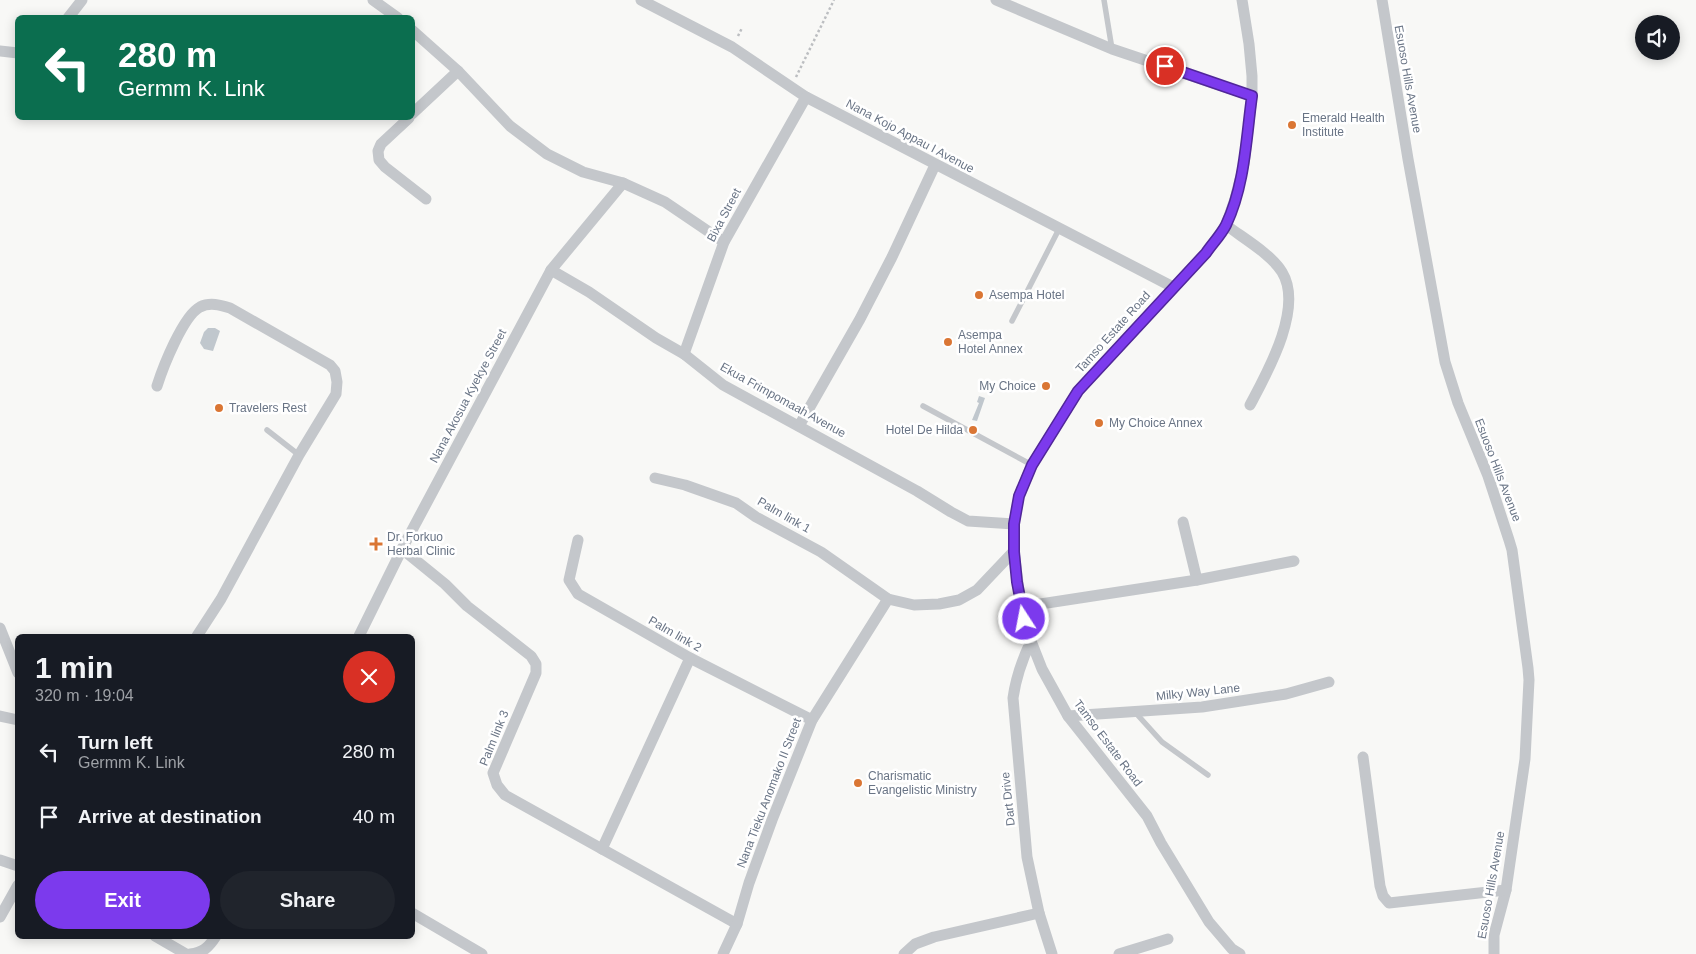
<!DOCTYPE html>
<html lang="en">
<head>
<meta charset="utf-8">
<style>
	body { margin:0; font-family:Helvetica,sans-serif; background:#20242c; color:#f1f3f6; height:100vh; display:flex; flex-direction:column; font-size:19px; white-space:nowrap }
	* { box-sizing:border-box; margin:0 }
	p { font-size:16px; color:#9ea1a6 }
	.icon { flex:none; width:28px; height:28px; fill:none; stroke:currentColor; stroke-width:2; stroke-linecap:round; stroke-linejoin:round }
	.map { position:relative; flex:1; overflow:hidden }
	.drawer { position:absolute; left:15px; top:634px; width:400px; height:305px; display:flex; flex-direction:column; background:#171b24; border-radius:8px; box-shadow:0 2px 12px #0003 }
	.drawer>* { flex:none }
	.banner { position:absolute; left:15px; top:15px; width:400px; height:105px; border-radius:8px; box-shadow:0 2px 12px #0003; background:#0b6e4f; color:#fff; overflow:hidden }
	.tools { position:absolute; left:1635px; top:15px; display:grid; gap:10px }
	.tools a { display:grid; place-items:center; width:45px; height:45px; border-radius:50%; background:#171b24; box-shadow:0 2px 12px #0003; font-size:25px }
	.pin { position:absolute; display:grid; place-items:center; width:42px; height:42px; color:#fff; margin:-21px; border:2px solid #fff; border-radius:50%; box-shadow:0 1px 5px #0007 }
	.me { position:absolute; width:55px; margin:-28px; rotate:349deg; stroke-linejoin:round; filter:drop-shadow(0 0 4px #0008) }
	.turn { display:flex; align-items:center; gap:18px; height:105px; padding:0 20px; font-size:22px }
	.turn .icon { width:65px; height:65px; stroke-width:2.5 }
	.turn b { display:block; font-size:35px; line-height:42px }
	.round { display:grid; place-items:center; flex:none; width:52px; height:52px; border-radius:26px; background:#20242c }
	.headline { display:flex; align-items:center; justify-content:space-between; height:85px; padding:0 20px }
	h1 { font-size:30px; font-weight:600; line-height:38px }
	.action { display:flex; gap:10px; margin-top:auto; padding:10px 20px }
	.action a { flex:1; height:58px; border-radius:30px; background:#7c3aed; color:#fff; font-size:20px; font-weight:600; line-height:58px; text-align:center }
	.action a+a { background:#20242c; color:#f1f3f6 }
	ul { padding:0; list-style:none }
	li { display:flex; align-items:center; gap:15px; height:65px; padding:0 20px }
	li div { flex:1 }
	li b { display:block; font-size:19px }
	li em { font-style:normal }
	.map>svg:first-child { display:block }
	.water { fill:#c0c7cd }
	.lines { fill:none; stroke-linecap:round; stroke-linejoin:round }
	.path { stroke:#bcbec1; stroke-width:2.5; stroke-dasharray:2.5 2.5; stroke-linecap:butt }
	.service { stroke:#c4c7cb; stroke-width:5.5 }
	.minor { stroke:#c4c7cb; stroke-width:11 }
	.route-casing { stroke:#51269a; stroke-width:12 }
	.route { stroke:#7c3aed; stroke-width:9 }
	.poi-dot { fill:#da7634; stroke:#fff; stroke-width:2 }
	.labels { text-anchor:middle; dominant-baseline:central; stroke-width:5; stroke-linejoin:round; paint-order:stroke }
	.street-label { font-size:12px; fill:#697485; stroke:#fff }
	.poi-label { font-size:12px; fill:#697485; stroke:#fff; text-anchor:start }
</style>
</head>
<body>
<div class="map">
<svg width="1696" height="954" viewBox="0 0 1696 954">
	<rect width="100%" height="100%" fill="#f8f8f6"/>
	<g class="water">
		<path d="M208 328H215L220 331 213 351 204 349 200 343 204 332Z"/>
		<path d="M979 396 985 398 977 421 972 420 979 403 977 402Z"/>
	</g>
	<g class="lines">
		<g class="path">
			<path d="M738 36 742 28"/>
			<path d="M796 77 834 0"/>
		</g>
		<g class="service">
			<path d="M1104 0 1112 49"/>
			<path d="M1012 321 1059 229"/>
			<path d="M923 406 1032 465"/>
			<path d="M267 430 299 455"/>
			<path d="M1134 711 1162 742 1208 775"/>
		</g>
		<g class="minor">
			<path d="M373 0 398 18"/>
			<path d="M641 0 732 47 806 97 1173 287"/>
			<path d="M996 0 1112 49 1252 96"/>
			<path d="M1382 0 1408 159 1445 362 1458 403 1488 476 1509 540 1512 550 1528 668 1529 680 1525 759 1506 890 1494 935V954"/>
			<path d="M68 18 82 0"/>
			<path d="M412 30 458 71 510 126 547 154 583 172 623 183 665 202 724 242"/>
			<path d="M0 51 18 53"/>
			<path d="M412 114 458 71"/>
			<path d="M409 118 381 144 378 151 379 160 385 167 426 199"/>
			<path d="M1226 225C1243 238 1271 254 1282 272 1304 308 1267 373 1250 405"/>
			<path d="M551 270 589 292 656 338 684 354 723 385 917 491 951 512 968 521 1014 524"/>
			<path d="M684 354 724 242 806 97"/>
			<path d="M157 386C163 367 183 316 200 307 210 302 220 305 230 308L330 365 335 371 337 382 336 394 299 455 221 599 197 636"/>
			<path d="M799 426 860 319 892 257 935 165"/>
			<path d="M655 478 685 485 736 503 756 517 821 552 888 599 914 605 939 604 959 600 977 590 1014 551"/>
			<path d="M1183 522 1197 580"/>
			<path d="M578 540 569 580 578 594 690 658 812 720"/>
			<path d="M402 549 445 584 467 606 531 656 536 664V673L493 773 497 785 505 795 737 924"/>
			<path d="M1021 607 1197 580 1294 561"/>
			<path d="M0 628 18 673"/>
			<path d="M359 636 402 549 551 270 623 183"/>
			<path d="M1031 641C1022 660 1016 677 1013 698L1027 857 1039 913 1052 954"/>
			<path d="M0 716 18 720"/>
			<path d="M1068 716 1202 707 1286 694 1329 682"/>
			<path d="M1363 757 1380 886 1383 896 1389 903 1506 890"/>
			<path d="M602 849 690 658"/>
			<path d="M0 860 18 866"/>
			<path d="M412 913 482 954"/>
			<path d="M0 917 18 885"/>
			<path d="M155 936 186 954"/>
			<path d="M190 954C203 953 209 947 216 936"/>
			<path d="M723 954 737 924 749 883 772 820 812 720 888 599"/>
			<path d="M904 954 915 944 934 937 1039 913"/>
			<path d="M1119 954 1168 939"/>
			<path d="M1240 954 1232 949 1209 922 1161 843 1147 816 1068 716 1042 669 1031 641 1021 607 1014 551V524L1019 496 1032 465 1078 391 1206 253 1226 225 1235 199 1244 164 1252 96V76L1249 44 1242 0"/>
		</g>
	</g>
	<g class="lines">
		<defs>
			<path id="route" d="M1024 619 1017 582 1014 552V524L1019 496 1032 465 1078 391 1206 253C1212 244 1221 235 1226 225 1245 185 1246 139 1252 96L1165 66"/>
		</defs>
		<use href="#route" class="route-casing"/>
		<use href="#route" class="route"/>
	</g>
	<g class="poi-dot">
		<circle cx="1292" cy="125" r="5"/>
		<circle cx="979" cy="295" r="5"/>
		<circle cx="948" cy="342" r="5"/>
		<circle cx="1046" cy="386" r="5"/>
		<circle cx="219" cy="408" r="5"/>
		<circle cx="1099" cy="423" r="5"/>
		<circle cx="973" cy="430" r="5"/>
		<path d="M373.5 536.5h5v5h5v5h-5v5h-5v-5h-5v-5h5z"/>
		<circle cx="858" cy="783" r="5"/>
	</g>
	<g class="labels">
		<g class="street-label">
			<text transform="translate(1408 79) rotate(80)">Esuoso Hills Avenue</text>
			<text transform="translate(910 136) rotate(28)">Nana Kojo Appau I Avenue</text>
			<text transform="translate(724 215) rotate(-62)">Bixa Street</text>
			<text transform="translate(1113 332) rotate(-48)">Tamso Estate Road</text>
			<text transform="translate(468 396) rotate(-62)">Nana Akosua Kyekye Street</text>
			<text transform="translate(783 400) rotate(29)">Ekua Frimpomaah Avenue</text>
			<text transform="translate(1498 470) rotate(69)">Esuoso Hills Avenue</text>
			<text transform="translate(784 515) rotate(30)">Palm link 1</text>
			<text transform="translate(675 634) rotate(30)">Palm link 2</text>
			<text transform="translate(1198 692) rotate(-6)">Milky Way Lane</text>
			<text transform="translate(494 738) rotate(-68)">Palm link 3</text>
			<text transform="translate(1108 743) rotate(53)">Tamso Estate Road</text>
			<text transform="translate(769 793) rotate(-69)">Nana Tieku Anomako II Street</text>
			<text transform="translate(1008 799) rotate(-96)">Dart Drive</text>
			<text transform="translate(1491 885) rotate(-80)">Esuoso Hills Avenue</text>
		</g>
		<g class="poi-label">
			<text x="1302" y="118">Emerald Health<tspan x="1302" dy="14">Institute</tspan></text>
			<text x="989" y="295">Asempa Hotel</text>
			<text x="958" y="335">Asempa<tspan x="958" dy="14">Hotel Annex</tspan></text>
			<text x="1036" y="386" text-anchor="end">My Choice</text>
			<text x="229" y="408">Travelers Rest</text>
			<text x="1109" y="423">My Choice Annex</text>
			<text x="963" y="430" text-anchor="end">Hotel De Hilda</text>
			<text x="387" y="537">Dr. Forkuo<tspan x="387" dy="14">Herbal Clinic</tspan></text>
			<text x="868" y="776">Charismatic<tspan x="868" dy="14">Evangelistic Ministry</tspan></text>
		</g>
	</g>
</svg>
<div class="tools">
<a><svg class="icon" aria-label="sound" viewBox="0 0 24 24"><path d="M4 9h4l5-4v14l-5-4H4zM17 9q2 3 0 6"/></svg></a>
</div>
<div class="pin" style="left:1165px;top:66px;background:#d93025"><svg class="icon" aria-label="arrive" viewBox="0 0 24 24"><path d="M6 21V4h12l-3 4 3 4H6"/></svg></div>
<svg class="me" style="left:1024px;top:619px" viewBox="-20 -20 40 40"><circle r="17" fill="#7c3aed" stroke="#fff" stroke-width="3"/><path d="M0-11L8 9 0 5-8 9z" fill="#fff"/></svg>
<div class="banner">
<div class="turn"><svg class="icon" aria-label="left" viewBox="0 0 24 24"><path d="M17 20v-9H6M10 6l-5 5 5 5"/></svg><div><b>280 m</b>Germm K. Link</div></div>
</div>
<section class="drawer">
<div class="headline"><div><h1>1 min</h1><p>320 m · 19:04</p></div><a class="round" style="background:#d93025;color:#fff"><svg class="icon" aria-label="close" viewBox="0 0 24 24"><path d="M6 6l12 12M18 6L6 18"/></svg></a></div>
<ul>
<li><svg class="icon" aria-label="left" viewBox="0 0 24 24"><path d="M17 20v-9H6M10 6l-5 5 5 5"/></svg><div><b>Turn left</b><p>Germm K. Link</p></div><em>280 m</em></li>
<li><svg class="icon" aria-label="arrive" viewBox="0 0 24 24"><path d="M6 21V4h12l-3 4 3 4H6"/></svg><div><b>Arrive at destination</b></div><em>40 m</em></li>
</ul>
<div class="action"><a>Exit</a><a>Share</a></div>
</section>
</div>
</body>
</html>
